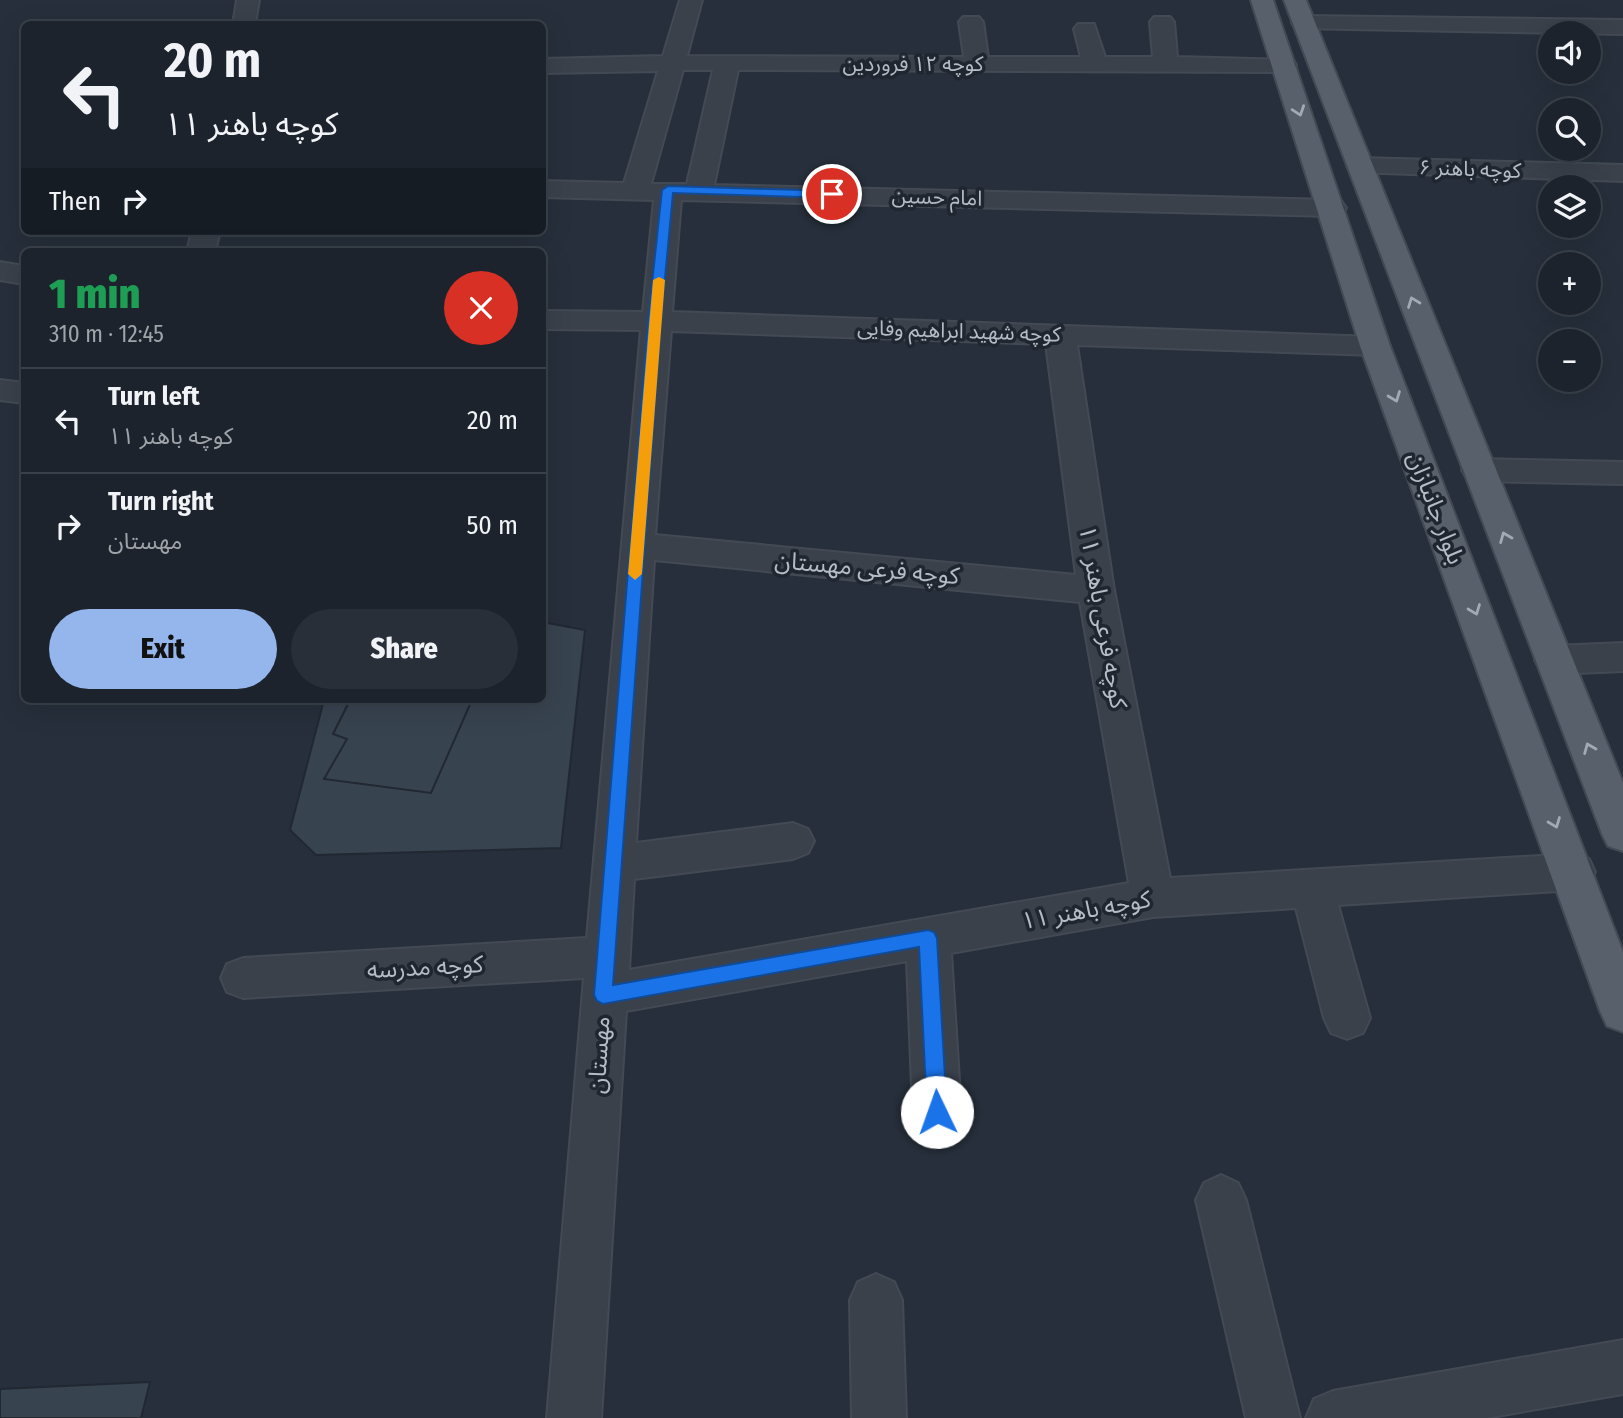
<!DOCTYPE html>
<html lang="en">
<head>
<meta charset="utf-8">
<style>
	body { margin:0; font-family:"Fira Sans Condensed","Noto Sans Arabic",sans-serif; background:#292f38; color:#f1f3f6; height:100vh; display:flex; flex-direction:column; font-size:26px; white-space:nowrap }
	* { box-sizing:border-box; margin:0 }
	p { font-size:23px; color:#a0a4a9 }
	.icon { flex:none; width:38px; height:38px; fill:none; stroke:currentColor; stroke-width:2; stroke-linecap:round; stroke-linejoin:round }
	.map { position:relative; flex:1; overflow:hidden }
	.side { position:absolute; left:21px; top:248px; width:525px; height:455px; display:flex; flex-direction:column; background:#1c232c; border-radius:10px; box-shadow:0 7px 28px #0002,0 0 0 2px #3a4048 }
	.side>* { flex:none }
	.hud { position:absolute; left:21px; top:21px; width:525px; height:214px; border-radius:10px; box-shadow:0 7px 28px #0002,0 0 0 2px #3a4048; background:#1c232c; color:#f1f3f6; overflow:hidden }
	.fabs { position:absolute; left:1538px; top:21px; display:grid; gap:14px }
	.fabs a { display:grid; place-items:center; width:63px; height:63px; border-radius:50%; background:#1c232c; box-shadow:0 7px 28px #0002,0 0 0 2px #3a4048; font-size:35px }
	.pin { position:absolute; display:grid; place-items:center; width:60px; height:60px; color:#fff; margin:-30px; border:4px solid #fff; border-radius:50%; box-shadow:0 2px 7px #0007 }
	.me { position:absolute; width:77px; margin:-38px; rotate:357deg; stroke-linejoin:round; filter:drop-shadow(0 0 5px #0008) }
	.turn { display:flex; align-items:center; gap:24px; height:147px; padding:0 28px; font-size:32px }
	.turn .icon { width:91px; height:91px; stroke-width:2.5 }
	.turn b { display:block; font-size:49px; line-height:60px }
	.then { display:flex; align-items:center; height:66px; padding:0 28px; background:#0003; gap:14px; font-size:26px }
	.round { display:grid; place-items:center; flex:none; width:74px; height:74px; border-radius:37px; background:#292f38 }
	.head { display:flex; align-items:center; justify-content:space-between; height:119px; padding:0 28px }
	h1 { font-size:42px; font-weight:800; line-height:52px; color:#1e9e55 }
	.action { display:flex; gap:14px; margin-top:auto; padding:14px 28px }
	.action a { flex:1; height:80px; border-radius:42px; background:#94b6ed; color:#111; font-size:28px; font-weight:800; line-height:80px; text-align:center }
	.action a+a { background:#292f38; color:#f1f3f6 }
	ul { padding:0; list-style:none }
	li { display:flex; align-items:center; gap:21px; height:105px; padding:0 28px; border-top:2px solid #3a4048 }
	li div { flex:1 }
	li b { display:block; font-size:26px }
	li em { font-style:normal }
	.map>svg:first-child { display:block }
	.building { fill:#384350; stroke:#212832; stroke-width:2 }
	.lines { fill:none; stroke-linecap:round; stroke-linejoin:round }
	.minor-casing { stroke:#434a54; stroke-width:4 }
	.major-casing { stroke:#434a54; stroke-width:4 }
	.minor { fill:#3a414b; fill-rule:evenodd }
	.major { fill:#58606b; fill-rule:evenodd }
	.oneway { stroke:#a2aab4 }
	.route { fill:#1a73e8; stroke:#114b97; stroke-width:2 }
	.slow { fill:#f59e0b }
	.labels { text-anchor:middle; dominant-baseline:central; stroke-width:7; stroke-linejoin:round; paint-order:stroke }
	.far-street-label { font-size:21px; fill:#b5bcc6; stroke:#1f2630 }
	.street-label { font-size:24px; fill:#b5bcc6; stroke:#1f2630 }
</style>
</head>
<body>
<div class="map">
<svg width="1623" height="1418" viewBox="0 0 1623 1418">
	<rect width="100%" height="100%" fill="#262f3b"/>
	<g class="building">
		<path d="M542 622 585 630 561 848 316 855 290 830 324 700H542Z"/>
		<path d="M350 700H472L431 793 324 779 347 739 333 734Z"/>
		<path d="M150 1382 141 1418H0V1389Z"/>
	</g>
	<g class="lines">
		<defs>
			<g id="minor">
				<path d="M237 0H259L255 24H233Z"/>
				<path d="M680 0H702L687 56 964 57 959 22 963 17H979L983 22 988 57H1081L1074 29 1078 24H1094L1105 57H1153L1150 22 1154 17H1170L1174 22 1177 57 1293 60 1296 65 1293 70 1284 72 738 70 714 185 1332 200 1342 202 1346 208 1342 214 1332 216 681 200 672 312 1375 337 1386 339 1390 346 1386 353 1375 355 1077 345 1114 590 1170 878 1574 854 1589 859 1595 872 1589 885 1574 890 1338 905 1370 1018 1363 1033 1347 1039 1331 1033 1324 1018 1296 908 1153 917 951 953 961 1112 954 1128 937 1135 920 1128 913 1112 907 961 626 1011 601 1418H547L584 978 243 998 227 992 221 978 227 964 243 958 587 938 641 330 542 329V311L643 312 654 200 542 197V181L624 183 658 71 542 73V59L663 56ZM683 70H713L687 184H651ZM671 331 1046 344 1076 575 655 535ZM654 560 1080 602 1129 883 629 970 634 879 793 859 808 853 814 841 808 829 793 823 636 843Z"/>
				<path d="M1304 16 1623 20V34L1296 28 1292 23 1296 18Z"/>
				<path d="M1360 158 1623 165V181L1351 172 1347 166 1351 160Z"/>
				<path d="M192 231H220L215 252H187Z"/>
				<path d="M0 262 24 266V284L0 280Z"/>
				<path d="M0 380 24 383V403L0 400Z"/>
				<path d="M1479 459 1623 462V484L1479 481 1467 478 1462 470 1467 462Z"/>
				<path d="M1623 643V671L1554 674 1541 670 1535 660 1541 650 1554 646Z"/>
				<path d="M1221 1175 1238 1183 1246 1200 1300 1418H1246L1196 1200 1204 1183Z"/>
				<path d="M876 1274 894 1282 902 1300 906 1418H852L850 1300 858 1282Z"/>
				<path d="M1623 1340V1394L1486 1418H1306L1314 1399 1333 1391Z"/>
			</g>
			<g id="major">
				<path d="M1251 0H1273L1390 346 1623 952V1032L1607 1026 1600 1011 1360 346Z"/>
				<path d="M1284 0H1306L1623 783V851L1608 846 1602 834Z"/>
			</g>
		</defs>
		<use href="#minor" class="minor-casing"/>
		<use href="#major" class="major-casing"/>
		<use href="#minor" class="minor"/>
		<use href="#major" class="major"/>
	</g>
	<defs><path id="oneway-chevron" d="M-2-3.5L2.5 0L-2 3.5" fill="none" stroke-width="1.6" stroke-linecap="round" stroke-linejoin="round" transform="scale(1.75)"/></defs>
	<g class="oneway">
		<use href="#oneway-chevron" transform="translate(1299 111) rotate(71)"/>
		<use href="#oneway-chevron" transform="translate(1413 302) rotate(-111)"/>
		<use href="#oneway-chevron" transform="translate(1395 397) rotate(69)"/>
		<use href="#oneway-chevron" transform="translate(1505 537) rotate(-112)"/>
		<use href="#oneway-chevron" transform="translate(1475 610) rotate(69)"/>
		<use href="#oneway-chevron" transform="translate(1589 748) rotate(-112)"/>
		<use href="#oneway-chevron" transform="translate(1555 823) rotate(69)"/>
	</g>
	<path class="route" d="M668 186 832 191 838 194 832 198 673 193 661 321 613 985 928 930 934 932 937 938 947 1112 944 1119 937 1122 930 1119 927 1112 919 947 603 1004 597 1001 594 995 648 321 662 190Z"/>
	<path class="slow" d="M659 277 665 280 642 574 635 580 628 574 653 280Z"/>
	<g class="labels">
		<g class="far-street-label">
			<text x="913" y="64">کوچه ۱۲ فروردین</text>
			<text transform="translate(1470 169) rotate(2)">کوچه باهنر ۶</text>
			<text transform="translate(937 197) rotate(2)">امام حسین</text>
			<text transform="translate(959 331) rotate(2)">کوچه شهید ابراهیم وفایی</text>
		</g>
		<g class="street-label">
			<text transform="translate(1436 508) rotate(69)">بلوار جانبازان</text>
			<text transform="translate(867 568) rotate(5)">کوچه فرعی مهستان</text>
			<text transform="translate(1103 617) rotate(80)">کوچه فرعی باهنر ۱۱</text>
			<text transform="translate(1086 910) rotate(-10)">کوچه باهنر ۱۱</text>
			<text transform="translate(425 967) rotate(-3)">کوچه مدرسه</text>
			<text transform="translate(599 1055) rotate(-86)">مهستان</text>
		</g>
	</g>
</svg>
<div class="fabs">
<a><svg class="icon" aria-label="sound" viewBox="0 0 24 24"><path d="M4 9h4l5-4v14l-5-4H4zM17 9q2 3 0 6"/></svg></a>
<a><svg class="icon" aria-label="search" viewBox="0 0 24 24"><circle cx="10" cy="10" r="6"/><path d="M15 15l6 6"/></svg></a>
<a><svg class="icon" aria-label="layers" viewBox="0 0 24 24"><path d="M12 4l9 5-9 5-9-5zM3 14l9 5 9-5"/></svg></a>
<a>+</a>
<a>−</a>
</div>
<div class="pin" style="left:832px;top:194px;background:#d93025"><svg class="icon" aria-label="arrive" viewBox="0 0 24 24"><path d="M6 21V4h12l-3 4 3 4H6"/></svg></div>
<svg class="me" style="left:937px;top:1112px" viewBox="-20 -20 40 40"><circle r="19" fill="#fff"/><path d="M0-13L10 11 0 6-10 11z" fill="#1a73e8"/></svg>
<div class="hud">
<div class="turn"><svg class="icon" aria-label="left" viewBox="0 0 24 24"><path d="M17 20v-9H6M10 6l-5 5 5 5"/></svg><div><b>20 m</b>کوچه باهنر ۱۱</div></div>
<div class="then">Then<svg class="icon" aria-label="right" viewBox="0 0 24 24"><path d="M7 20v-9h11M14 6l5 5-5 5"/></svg></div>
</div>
<section class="side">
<div class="head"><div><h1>1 min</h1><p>310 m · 12:45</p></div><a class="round" style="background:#d93025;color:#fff"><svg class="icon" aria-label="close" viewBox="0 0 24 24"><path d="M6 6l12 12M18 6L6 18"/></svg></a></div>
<ul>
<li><svg class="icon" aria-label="left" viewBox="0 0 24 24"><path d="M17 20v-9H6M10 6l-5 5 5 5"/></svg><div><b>Turn left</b><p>کوچه باهنر ۱۱</p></div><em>20 m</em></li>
<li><svg class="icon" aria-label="right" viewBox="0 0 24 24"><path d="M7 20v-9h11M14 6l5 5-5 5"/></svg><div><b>Turn right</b><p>مهستان</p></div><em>50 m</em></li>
</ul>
<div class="action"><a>Exit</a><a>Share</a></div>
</section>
</div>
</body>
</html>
